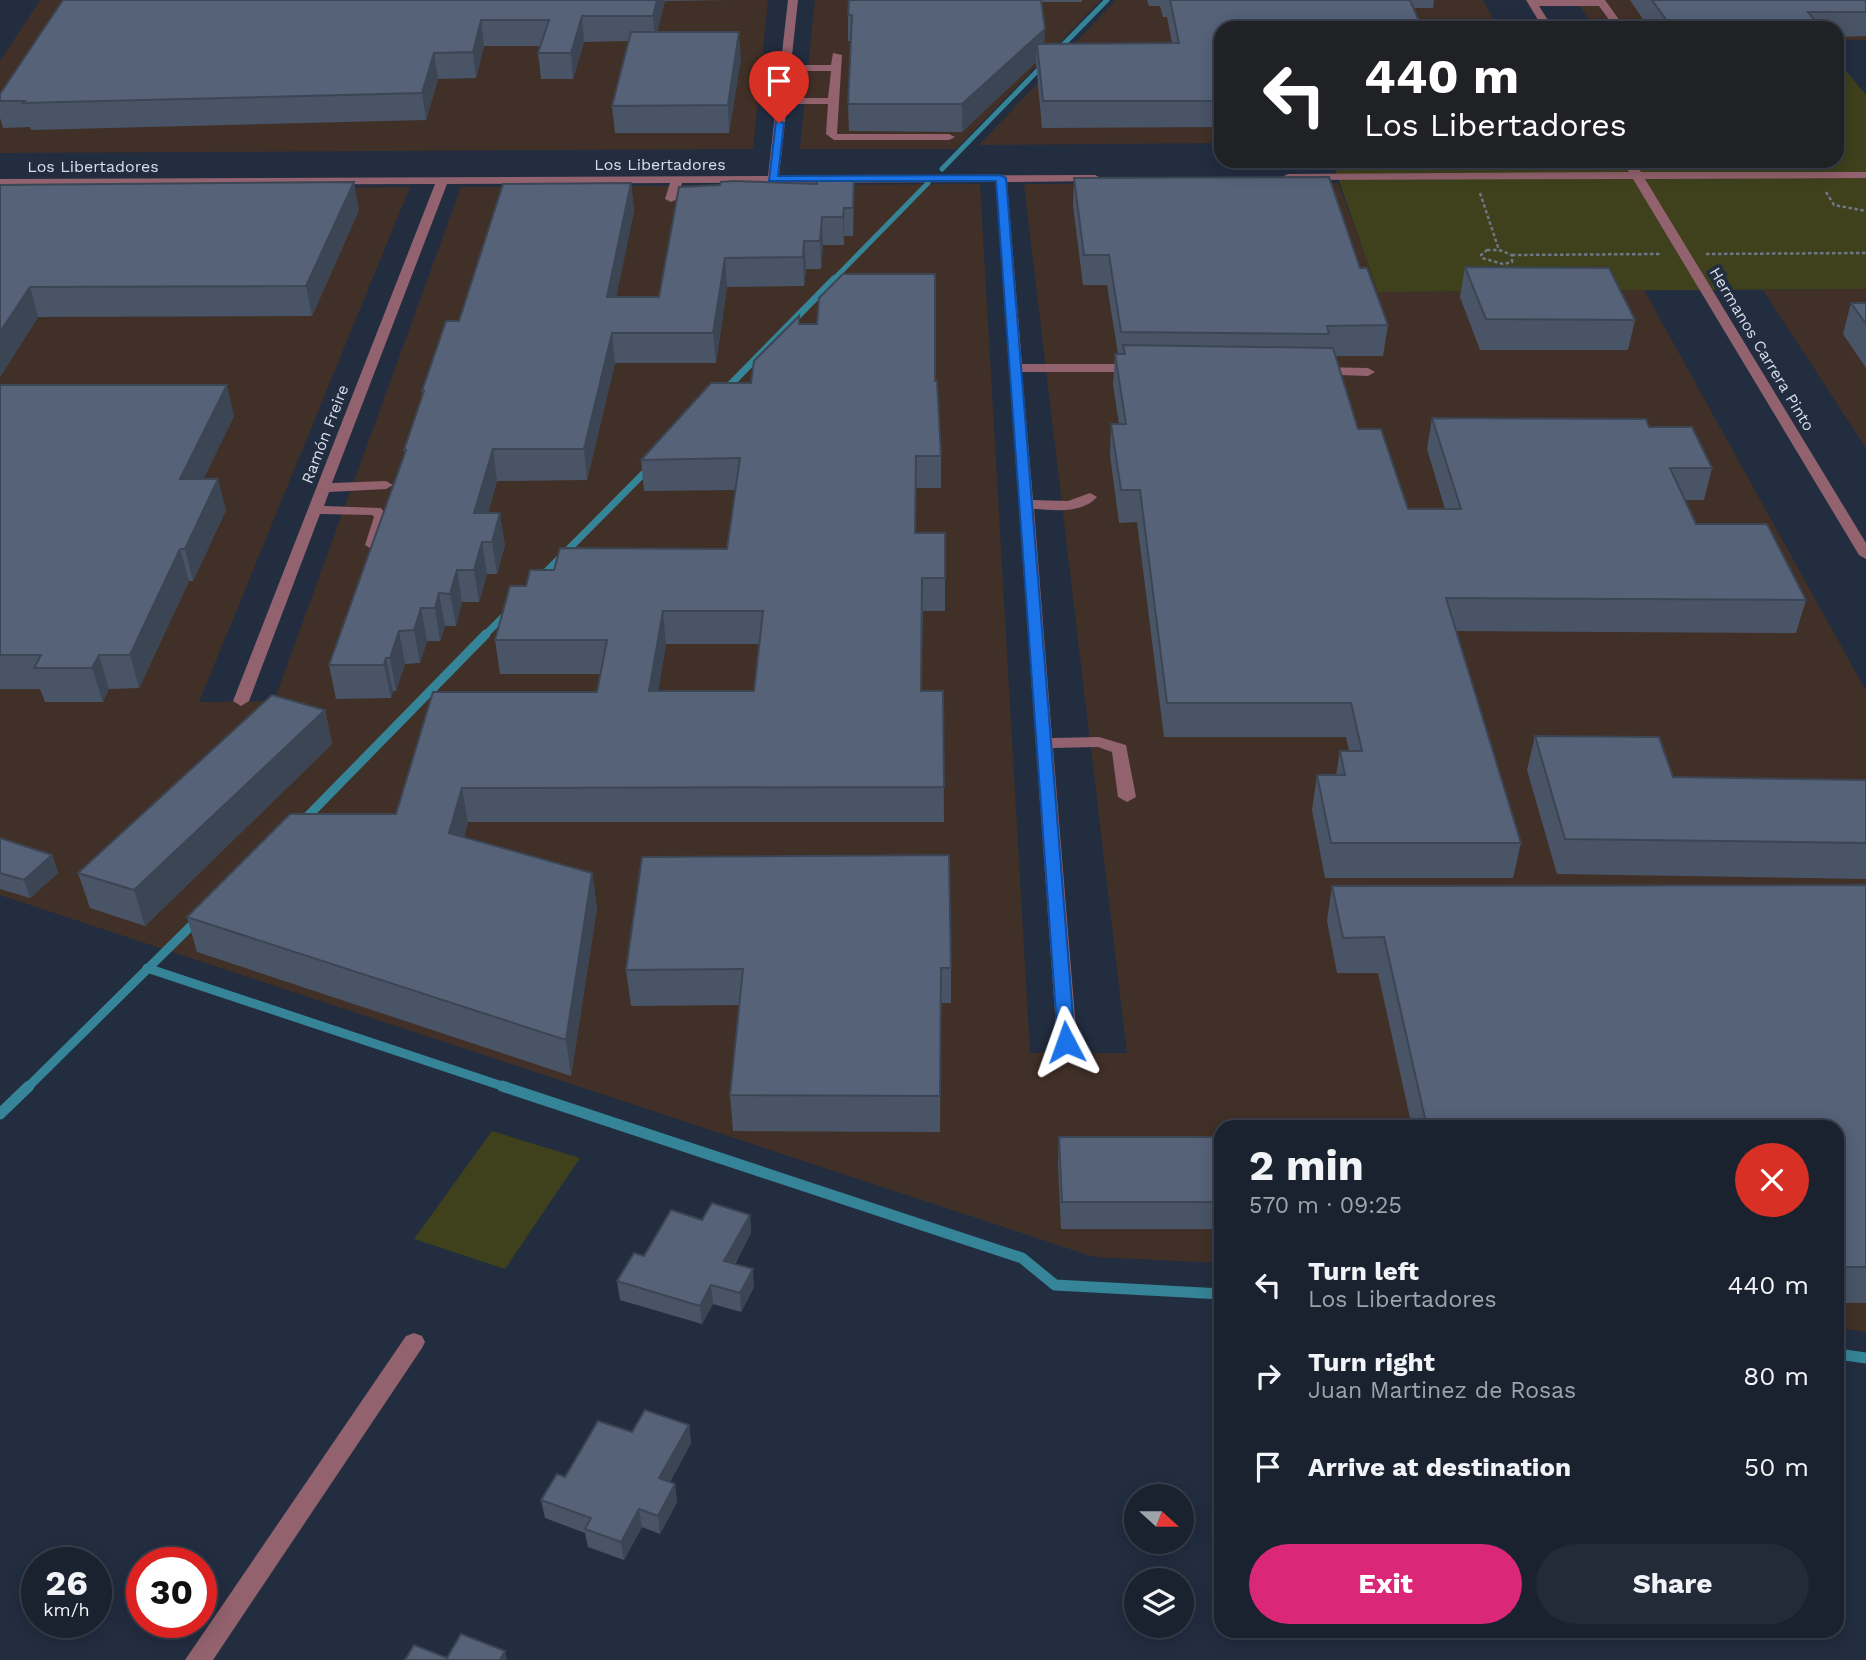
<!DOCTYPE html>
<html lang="en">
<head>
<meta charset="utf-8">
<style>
	body { margin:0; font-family:"Work Sans",sans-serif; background:#232a38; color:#f1f3f6; height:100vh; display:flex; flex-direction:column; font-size:26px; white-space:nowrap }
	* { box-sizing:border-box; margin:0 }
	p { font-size:23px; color:#9fa4ab }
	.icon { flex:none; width:38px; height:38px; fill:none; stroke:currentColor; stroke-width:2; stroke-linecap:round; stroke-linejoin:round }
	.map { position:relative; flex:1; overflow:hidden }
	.panel { position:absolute; left:1214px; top:1120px; width:630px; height:518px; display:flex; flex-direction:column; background:#1a2230; border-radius:21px; box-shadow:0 4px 18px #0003,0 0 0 2px #383f4c }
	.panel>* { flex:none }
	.banner { position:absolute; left:1214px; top:21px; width:630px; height:147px; border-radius:21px; box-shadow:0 4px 18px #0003,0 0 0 2px #383f4c; background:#202124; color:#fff; overflow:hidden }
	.needle { width:46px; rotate:111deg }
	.fabs { position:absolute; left:1124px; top:1484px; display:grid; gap:14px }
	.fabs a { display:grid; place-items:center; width:70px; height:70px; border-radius:50%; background:#1a2230; box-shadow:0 4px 18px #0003,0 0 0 2px #383f4c; font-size:35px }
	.speed { position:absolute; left:21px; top:1547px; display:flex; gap:14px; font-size:35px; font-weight:700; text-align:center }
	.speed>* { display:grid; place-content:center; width:91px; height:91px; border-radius:50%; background:#1a2230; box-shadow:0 4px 18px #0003,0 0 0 2px #383f4c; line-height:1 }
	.speed small { font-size:18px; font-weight:400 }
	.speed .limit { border:10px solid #d22; background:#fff; color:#111 }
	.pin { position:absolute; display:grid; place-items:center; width:60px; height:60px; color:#fff; margin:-72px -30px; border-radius:50% 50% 50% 0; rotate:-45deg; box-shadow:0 0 7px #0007 }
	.pin .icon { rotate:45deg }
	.me { position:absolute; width:77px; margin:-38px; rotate:356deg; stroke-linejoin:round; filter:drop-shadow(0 0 5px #0008) }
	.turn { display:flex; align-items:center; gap:24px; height:147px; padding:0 35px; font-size:32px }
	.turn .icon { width:91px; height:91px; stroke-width:2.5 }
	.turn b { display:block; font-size:49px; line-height:60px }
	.round { display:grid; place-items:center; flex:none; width:74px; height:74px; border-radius:37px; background:#232a38 }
	.head { display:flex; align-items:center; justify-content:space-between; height:119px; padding:0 35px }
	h1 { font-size:42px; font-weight:700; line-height:52px }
	.button { display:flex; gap:14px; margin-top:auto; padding:14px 35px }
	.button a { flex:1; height:80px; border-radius:42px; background:#db2777; color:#fff; font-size:28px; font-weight:700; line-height:80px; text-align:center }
	.button a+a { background:#232a38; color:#f1f3f6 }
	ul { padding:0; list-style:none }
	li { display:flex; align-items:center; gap:21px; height:91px; padding:0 35px }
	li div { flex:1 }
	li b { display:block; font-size:26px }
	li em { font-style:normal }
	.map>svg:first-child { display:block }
	.commercial { fill:#413027 }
	.green { fill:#3e411c }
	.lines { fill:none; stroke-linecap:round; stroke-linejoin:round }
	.stream-far3 { stroke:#368497; stroke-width:5 }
	.stream-far2 { stroke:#368497; stroke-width:7 }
	.stream-far1 { stroke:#368497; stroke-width:9 }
	.stream { stroke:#368497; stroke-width:11 }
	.path { stroke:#6d7787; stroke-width:2.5; stroke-dasharray:3.5 2.5; stroke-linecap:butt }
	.minor { fill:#92626e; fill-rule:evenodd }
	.wall { fill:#495467; fill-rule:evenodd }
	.shaded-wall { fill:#3c4554 }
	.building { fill:#556278; stroke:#3c4554; stroke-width:2; fill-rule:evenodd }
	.route { fill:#1a73e8; stroke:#114b97; stroke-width:2 }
	.labels { text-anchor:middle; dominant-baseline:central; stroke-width:7; stroke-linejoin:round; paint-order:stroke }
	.far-street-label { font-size:16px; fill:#d7deeb; stroke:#222d40 }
</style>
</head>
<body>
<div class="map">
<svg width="1866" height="1660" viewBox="0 0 1866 1660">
	<rect width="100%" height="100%" fill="#222d40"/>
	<g class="commercial">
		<path d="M40 0H768L753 149 0 153V61Z"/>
		<path d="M815 0H1101L956 149H800Z"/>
		<path d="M1116 0H1483L1498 28H1222L1221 143 979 145Z"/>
		<path d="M1576 0H1866V40H1838V28H1594Z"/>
		<path d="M1338 183 1379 292 1644 290 1866 691V1332L1838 1328V1127H1222L1221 1263 1094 1257 0 895V190L410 187 199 702 274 701 461 187 980 184 1030 1053H1127L1024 184Z"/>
		<path d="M1866 289V448L1763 290Z"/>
	</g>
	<g class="green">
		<path d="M1838 61 1866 95V289L1378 292 1332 161H1838Z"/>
		<path d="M492 1131 580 1158 505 1269 414 1239Z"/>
	</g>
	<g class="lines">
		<g class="stream-far3">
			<path d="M1058 50 1107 0"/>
			<path d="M942 169 1043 65"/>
			<path d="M832 281 928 183"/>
		</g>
		<g class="stream-far2">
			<path d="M724 391 834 279"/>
			<path d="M540 578 651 466"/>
			<path d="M484 636 509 611"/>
		</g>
		<g class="stream-far1">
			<path d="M303 821 486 634"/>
			<path d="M147 968 508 1088"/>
			<path d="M27 1088 198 919"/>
		</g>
		<g class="stream">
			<path d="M502 1086 1022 1258 1055 1285 1222 1294"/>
			<path d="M0 1114 29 1086"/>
			<path d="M1838 1354 1866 1358"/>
		</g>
		<g class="path">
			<path d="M1826 192 1834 205 1866 211"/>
			<path d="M1480 193 1499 250"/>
			<path d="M1487 250H1499L1512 255V262L1503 264 1482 258 1481 255Z"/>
			<path d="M1706 254 1866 253"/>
			<path d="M1512 255 1662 254"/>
		</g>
		<g class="minor">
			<path d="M788 0H798L791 65H831L833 53 842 55 837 134H949L955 137 949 140H834L826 134 828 104H787L779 176 1095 175 1101 178 1095 181 1007 182 1022 364H1138L1145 368 1138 372H1022L1033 500 1068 501 1090 493 1097 497C1082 514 1055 510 1034 509L1052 738 1099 737 1126 745 1136 797 1127 802 1118 797 1112 752 1098 747 1053 748 1077 1042 1074 1047H1060L1057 1042 996 182 682 183 677 199 671 202 665 199 670 183 447 184 332 483 386 481 393 485 386 489 329 492 324 506 381 508 388 517 379 545 372 549 365 545 374 517 372 515 320 514 249 701 241 706 233 701 435 184 0 185V179L768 176ZM790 71H831L828 98H787Z"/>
			<path d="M1526 0H1605L1625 28H1615L1599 6H1539L1553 28H1543Z"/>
			<path d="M1622 161H1634L1641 172H1866V178L1645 179 1866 543V559L1859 555 1633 179 1288 180 1282 177 1288 174 1629 172Z"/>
			<path d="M1316 367 1368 368 1375 372 1368 376 1311 374V368Z"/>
			<path d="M414 1333 422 1336 425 1342 422 1348 213 1660H185L406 1336Z"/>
		</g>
	</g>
	<g class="wall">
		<path d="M63 0H729L665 1 657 32 741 58 729 133H615L612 106 629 41 584 42 573 79H541L538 53 541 46H484L476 78 438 79 426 120 31 130 30 127 3 128 0 118V101Z"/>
		<path d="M849 0H1082V2H1041L1044 44 1172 43 1167 17H1163L1160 6H1149L1147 0H1434L1433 8H1413L1222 28V127L1042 128 1036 62 962 132 849 131 848 104 851 41H848V15Z"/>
		<path d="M1630 0H1866V36L1838 37V28H1649Z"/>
		<path d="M1074 178 1360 268 1388 325 1383 356H1336L1358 429 1408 509H1445L1427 449 1432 418 1649 427 1712 468 1704 500H1685L1696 524 1806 600 1796 633 1456 631 1521 843 1513 878H1325L1312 810 1317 775H1336L1340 751H1349L1346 737H1164L1137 522 1119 523 1110 455 1111 424H1119L1113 385 1115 354H1118L1107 285H1083L1073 206Z"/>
		<path d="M854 179 853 236H844V245H823L821 269H806L804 286 727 287 716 363H615L587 480 497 481 488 513 505 545 497 574H487L479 602H462L456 626H445L440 641H427L420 663 405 664 396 691H393L391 698 336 699 329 665 405 454 404 450 423 396 422 391 459 321 631 183 634 211 616 297H659L817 184Z"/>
		<path d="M0 185 359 210 312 316 38 317 0 377Z"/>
		<path d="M1465 267 1635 320 1628 350H1480L1460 297Z"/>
		<path d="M1851 303H1866V368L1843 334Z"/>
		<path d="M799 324 935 381 941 456V488H916L915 533H945V611H923L921 691H943L944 822H468L464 837 592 873 597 908 571 1076 197 952 187 917 396 814 597 692 601 674H500L495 640 526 586 554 570 727 549 735 490 644 491 641 460 751 383ZM666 644H760L754 691H658Z"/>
		<path d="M0 385 234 416 203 479 226 510 193 581H189L139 688 109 689 103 702H45L40 689H0Z"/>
		<path d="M325 710 332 744 145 926 90 908 78 873Z"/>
		<path d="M1535 736 1673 777 1866 780V879L1557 874 1527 770Z"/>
		<path d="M0 838 52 855 58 873 30 898 0 889Z"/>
		<path d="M1866 885V1303H1838V1127H1412L1378 973H1337L1327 921 1332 886Z"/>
		<path d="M951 968V1003H941L940 1132 733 1131 730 1095 740 1005 631 1006 626 970Z"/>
		<path d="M1059 1137H1222V1229H1061L1058 1164Z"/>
		<path d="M750 1215 751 1233 735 1264 754 1287 741 1312 713 1304 702 1324 620 1300 617 1281 644 1256 702 1220Z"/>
		<path d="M689 1425 691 1443 670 1482 675 1484 677 1502 660 1534 642 1527 624 1560 588 1547 585 1533 545 1518 541 1500 565 1477 632 1432Z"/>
	</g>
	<g class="shaded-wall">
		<path d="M657 0H665L655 41 653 16Z"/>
		<path d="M582 16 584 42 573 79 571 53Z"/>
		<path d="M481 20 484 46 476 78 473 52Z"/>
		<path d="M1045 29 1044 55 1037 44 1036 62 962 132V104Z"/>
		<path d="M739 32 741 58 729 133 728 105Z"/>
		<path d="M434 53 438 79 426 120 422 93Z"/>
		<path d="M854 179V207L853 236V208Z"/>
		<path d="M354 182 359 210 312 316 306 286Z"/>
		<path d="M631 183 634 211 610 326 607 297Z"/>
		<path d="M844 208V245L843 217Z"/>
		<path d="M822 217 823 245 821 269 820 241Z"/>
		<path d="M804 241 806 269 804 286 803 257Z"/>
		<path d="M725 258 727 287 716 363 713 333Z"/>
		<path d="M30 287 38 317 0 377V332Z"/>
		<path d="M612 333 615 363 587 480 584 449Z"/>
		<path d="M227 385 234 416 188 511 180 479Z"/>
		<path d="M493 449 497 481 479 545 474 513Z"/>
		<path d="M916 456V488L915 565V533Z"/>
		<path d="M218 479 226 510 193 581 185 549Z"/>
		<path d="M500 513 505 545 497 574 492 542Z"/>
		<path d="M482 542 487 574 479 602 474 570Z"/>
		<path d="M180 549 189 581 139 688 130 655Z"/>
		<path d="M457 570 462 602 456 626 450 594Z"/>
		<path d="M439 593 445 626 440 641 435 608Z"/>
		<path d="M421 608 427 641 420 663 414 630Z"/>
		<path d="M663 611 666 644 653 725 649 691Z"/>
		<path d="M399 631 405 664 396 691 390 658Z"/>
		<path d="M99 655 109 689 103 702 92 668Z"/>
		<path d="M386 658 393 691 391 698 384 665Z"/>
		<path d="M325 710 332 744 145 926 134 890Z"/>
		<path d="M462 788 468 822 456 868 449 833Z"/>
		<path d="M52 855 58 873 30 898 24 880Z"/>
		<path d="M592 873 597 908 571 1076 566 1040Z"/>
		<path d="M750 1215 751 1233 726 1279 724 1261Z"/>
		<path d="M753 1269 754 1287 741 1312 740 1293Z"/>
		<path d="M711 1285 713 1304 702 1324 700 1306Z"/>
		<path d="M689 1425 691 1443 662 1496 659 1478Z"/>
		<path d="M675 1484 677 1502 660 1534 658 1516Z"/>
		<path d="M639 1509 642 1527 624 1560 621 1542Z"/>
		<path d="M505 1651 507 1660H500Z"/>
	</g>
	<g class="building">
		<path d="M63 0H657L653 16H582L571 53H538L549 20H481L473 52 434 53 422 93 23 103 25 101H0V94Z"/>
		<path d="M849 0H1041L1045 29 962 104H848L852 15H848Z"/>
		<path d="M1170 0H1410L1422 28H1222V101H1043L1037 44 1179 43Z"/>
		<path d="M1652 0H1866V12H1808L1821 28H1672Z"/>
		<path d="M631 32H739L728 105 612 106Z"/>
		<path d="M1329 177 1360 268H1367L1388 325 1327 326 1329 334 1121 332 1109 255H1084L1074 178Z"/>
		<path d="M854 179 853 208H844L843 217H822L820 241H804L803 257 725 258 713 333H612L584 449H493L474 513H500L492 542H482L474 570H457L450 594 439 593 435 608H421L414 630 399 631 390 658H386L384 665H329L406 450H404L424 391H422L446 321H459L503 184 631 183 607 297H659L679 187 720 185 721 182 734 181 817 184V180Z"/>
		<path d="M354 182 306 286 30 287 0 332V185Z"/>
		<path d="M1465 267 1609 268 1635 320 1486 319Z"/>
		<path d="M843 274H935V381H937L941 456H916L915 533H945V578H922L921 691H943L944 787 462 788 449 833 592 873 566 1040 187 917 290 814H396L433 692H597L607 640H495L510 586H526L530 570H554L560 548 727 549 740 458 641 460 711 383H751L754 361 799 316V324H817L819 298ZM663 611H763L754 691H649Z"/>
		<path d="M1851 303H1866V324Z"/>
		<path d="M1123 345 1333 348 1358 429H1381L1408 509H1461L1432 418 1646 419 1649 427H1692L1712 468H1670L1696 524H1767L1806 600 1446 598 1521 843H1331L1317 775H1345L1340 751H1362L1351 703H1167L1140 490H1121L1111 424H1126L1115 354H1125Z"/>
		<path d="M0 385H227L180 479H218L185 549H180L130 655H99L92 668H34L41 655H0Z"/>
		<path d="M272 695 325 710 134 890 78 873Z"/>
		<path d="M1535 736 1659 737 1673 777 1866 780V843L1565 839Z"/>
		<path d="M0 838 52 855 24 880 0 873Z"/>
		<path d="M949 855 951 968H941L940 1096 730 1095 743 969 626 970 642 857Z"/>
		<path d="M1866 885V1267H1838V1127H1427L1384 937 1343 938 1332 886Z"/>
		<path d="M1059 1137H1222V1202H1062Z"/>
		<path d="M712 1203 750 1215 724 1261 753 1269 740 1293 711 1285 700 1306 617 1281 634 1253 644 1256 671 1210 702 1220Z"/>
		<path d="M645 1410 689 1425 659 1478 675 1484 658 1516 639 1509 621 1542 585 1529 591 1518 541 1500 557 1474 565 1477 598 1421 632 1432Z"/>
		<path d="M461 1634 505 1651 500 1660H405L414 1645 447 1658Z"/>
	</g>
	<path class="route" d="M776 121 784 123 778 176 1000 175 1006 178 1075 1042 1073 1046H1060L1058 1042 996 181H769Z"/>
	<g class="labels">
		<g class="far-street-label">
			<text x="660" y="164">Los Libertadores</text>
			<text x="93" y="166">Los Libertadores</text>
			<text transform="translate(1762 349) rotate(59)">Hermanos Carrera Pinto</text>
			<text transform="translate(325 434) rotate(-69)">Ramón Freire</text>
		</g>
	</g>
</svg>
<div class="fabs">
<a><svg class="needle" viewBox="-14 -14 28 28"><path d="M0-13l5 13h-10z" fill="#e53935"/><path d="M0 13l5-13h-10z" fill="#9fa4ab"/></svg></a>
<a><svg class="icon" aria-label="layers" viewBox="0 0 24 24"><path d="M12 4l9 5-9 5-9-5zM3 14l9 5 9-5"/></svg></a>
</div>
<div class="speed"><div>26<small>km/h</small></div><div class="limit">30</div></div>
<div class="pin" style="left:779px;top:123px;background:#d93025"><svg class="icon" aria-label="arrive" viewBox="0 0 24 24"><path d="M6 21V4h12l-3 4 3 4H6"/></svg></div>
<svg class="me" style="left:1066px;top:1042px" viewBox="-20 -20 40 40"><path d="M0-17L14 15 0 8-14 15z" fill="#1a73e8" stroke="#fff" stroke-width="4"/></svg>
<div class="banner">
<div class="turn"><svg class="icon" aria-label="left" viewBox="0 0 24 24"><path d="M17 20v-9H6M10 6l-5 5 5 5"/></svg><div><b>440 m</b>Los Libertadores</div></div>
</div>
<section class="panel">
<div class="head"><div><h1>2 min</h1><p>570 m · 09:25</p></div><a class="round" style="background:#d93025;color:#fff"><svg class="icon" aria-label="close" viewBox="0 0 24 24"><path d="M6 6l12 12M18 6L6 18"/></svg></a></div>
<ul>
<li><svg class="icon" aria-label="left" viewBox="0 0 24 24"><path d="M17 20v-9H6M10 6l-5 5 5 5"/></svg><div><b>Turn left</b><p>Los Libertadores</p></div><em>440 m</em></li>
<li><svg class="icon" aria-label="right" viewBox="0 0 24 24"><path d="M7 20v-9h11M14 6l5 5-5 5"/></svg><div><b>Turn right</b><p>Juan Martinez de Rosas</p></div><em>80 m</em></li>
<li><svg class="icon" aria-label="arrive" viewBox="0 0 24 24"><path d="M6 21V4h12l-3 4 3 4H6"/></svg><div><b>Arrive at destination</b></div><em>50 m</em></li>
</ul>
<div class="button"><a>Exit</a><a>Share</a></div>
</section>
</div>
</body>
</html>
